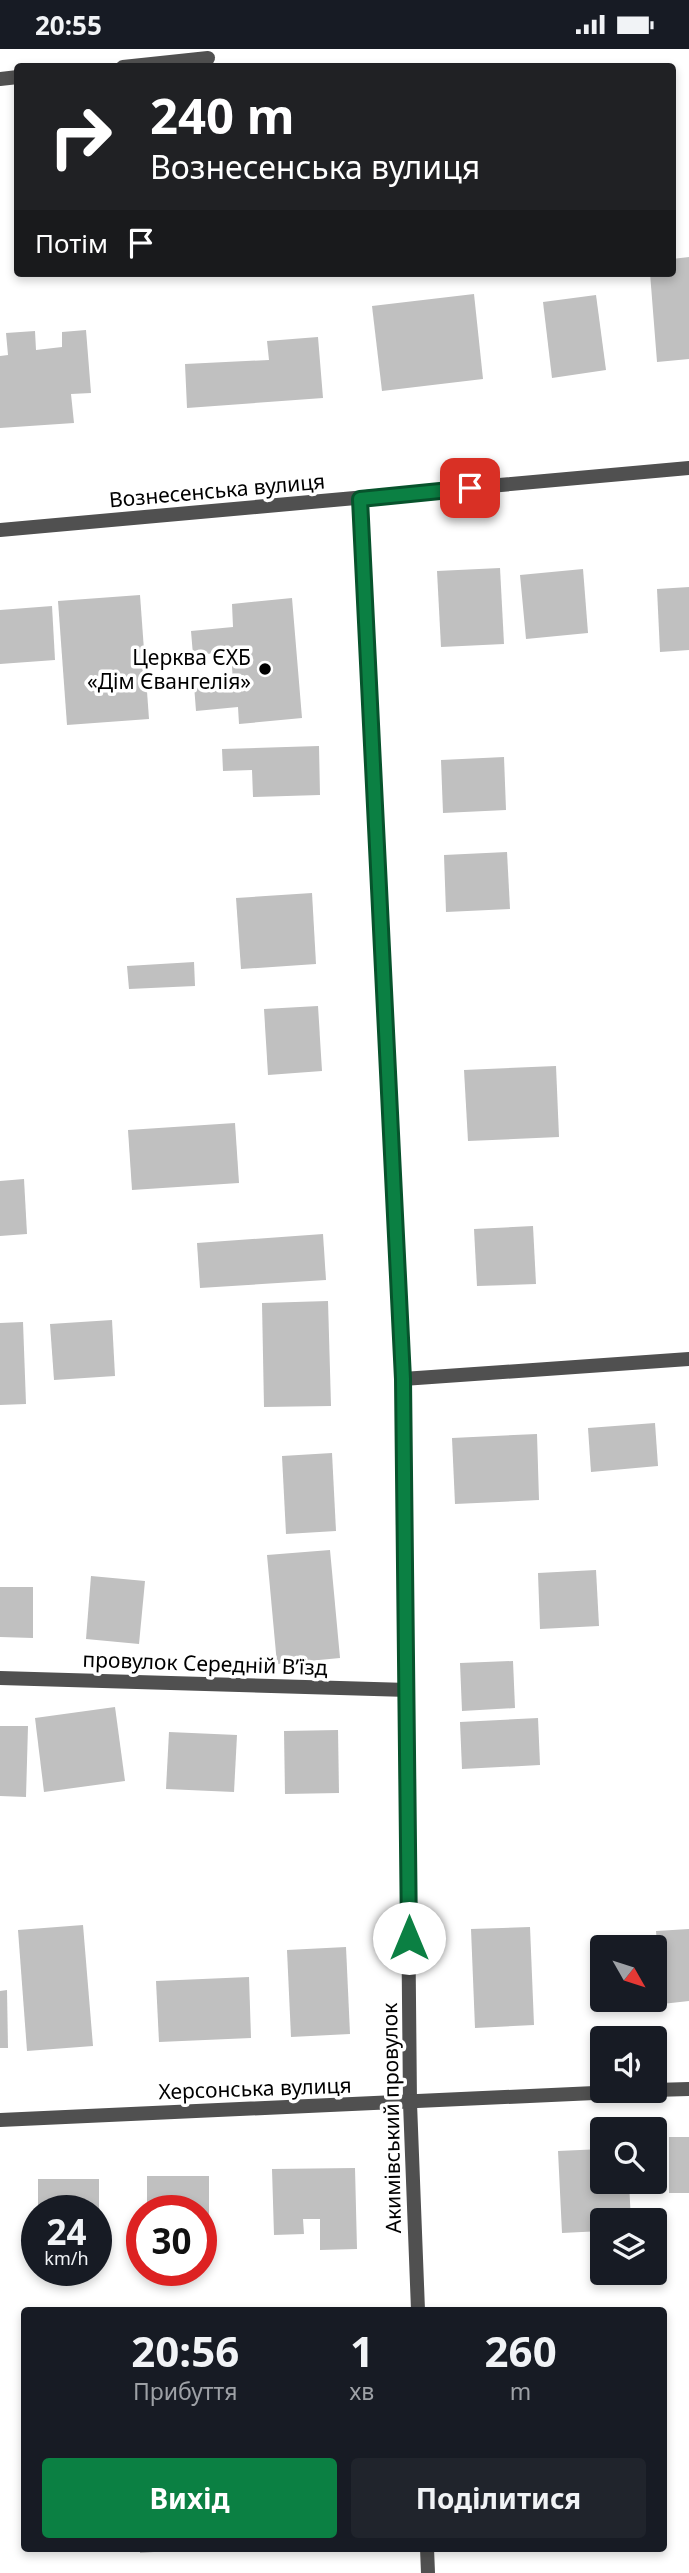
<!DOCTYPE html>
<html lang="uk">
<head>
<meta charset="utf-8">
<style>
	body { margin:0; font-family:"Noto Sans",sans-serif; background:#20242c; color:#f1f3f6; height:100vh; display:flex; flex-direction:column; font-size:26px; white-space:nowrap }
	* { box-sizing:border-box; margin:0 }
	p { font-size:23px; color:#9ea1a6 }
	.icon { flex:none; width:38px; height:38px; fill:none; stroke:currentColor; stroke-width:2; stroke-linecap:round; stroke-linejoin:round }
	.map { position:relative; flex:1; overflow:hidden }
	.details { position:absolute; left:21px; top:2258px; width:646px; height:245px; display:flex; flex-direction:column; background:#171b24; border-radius:7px; box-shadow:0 4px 10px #0003 }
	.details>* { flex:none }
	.banner { position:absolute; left:14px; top:14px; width:662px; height:214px; border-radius:7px; box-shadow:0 4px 10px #0003; background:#202124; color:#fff; overflow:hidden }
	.needle { width:46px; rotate:129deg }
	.controls { position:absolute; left:590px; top:1886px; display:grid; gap:14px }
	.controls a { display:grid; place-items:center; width:77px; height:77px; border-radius:7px; background:#171b24; box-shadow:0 4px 10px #0003; font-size:35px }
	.speed { position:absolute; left:21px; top:2146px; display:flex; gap:14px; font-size:35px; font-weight:700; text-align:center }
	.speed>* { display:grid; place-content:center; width:91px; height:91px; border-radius:50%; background:#171b24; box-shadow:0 4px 10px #0003; line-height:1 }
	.speed small { font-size:18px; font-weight:400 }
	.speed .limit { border:10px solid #d22; background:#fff; color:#111 }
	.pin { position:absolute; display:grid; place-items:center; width:60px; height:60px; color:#fff; margin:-30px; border-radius:14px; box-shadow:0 4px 10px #0006 }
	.me { position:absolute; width:77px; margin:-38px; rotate:0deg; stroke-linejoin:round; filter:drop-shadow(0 0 5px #0008) }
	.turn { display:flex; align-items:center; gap:24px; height:147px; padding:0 21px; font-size:32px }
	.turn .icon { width:91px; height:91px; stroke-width:2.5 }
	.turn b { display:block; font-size:49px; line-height:60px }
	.then { display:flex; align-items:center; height:66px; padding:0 21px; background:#0003; gap:14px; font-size:26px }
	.eta { display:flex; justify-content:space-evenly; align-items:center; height:119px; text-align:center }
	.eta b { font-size:42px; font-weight:700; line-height:49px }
	.action { display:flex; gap:14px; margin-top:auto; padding:14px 21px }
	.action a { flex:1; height:80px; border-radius:7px; background:#0b8043; color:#fff; font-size:28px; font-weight:700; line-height:80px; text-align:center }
	.action a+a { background:#20242c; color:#f1f3f6 }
	.status { display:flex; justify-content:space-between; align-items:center; height:49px; padding:0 35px; background:#171b24; direction:ltr }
	.status svg { height:19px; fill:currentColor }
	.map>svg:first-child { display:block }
	.building { fill:#c0c0c0 }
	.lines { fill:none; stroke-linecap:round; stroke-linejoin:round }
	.minor { stroke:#505050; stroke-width:14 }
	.route-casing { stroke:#07532c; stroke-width:18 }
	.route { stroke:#0b8043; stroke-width:12 }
	.poi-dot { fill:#000; stroke:#fff; stroke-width:2.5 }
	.labels { text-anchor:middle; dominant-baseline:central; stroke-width:7; stroke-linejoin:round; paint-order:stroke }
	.street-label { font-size:21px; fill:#000; stroke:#fff }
	.poi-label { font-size:21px; fill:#000; stroke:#fff; text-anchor:end }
</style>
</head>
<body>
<div class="status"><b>20:55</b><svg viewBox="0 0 49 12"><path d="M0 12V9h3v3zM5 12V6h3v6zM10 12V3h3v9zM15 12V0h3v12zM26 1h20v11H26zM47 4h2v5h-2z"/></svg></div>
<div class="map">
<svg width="689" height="2524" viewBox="0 0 689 2524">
	<rect width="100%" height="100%" fill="#fff"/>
	<g class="building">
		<path d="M689 208V310L657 313 650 224H672V210Z"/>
		<path d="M474 245 483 330 382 342 372 257Z"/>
		<path d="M596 246 606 321 552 329 543 253Z"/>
		<path d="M86 281 91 344 71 345 74 374 0 379V307L8 306 6 284 35 282 36 301 62 298V283Z"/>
		<path d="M318 288 323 349 187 359 185 315 269 311 267 292Z"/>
		<path d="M500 519 504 595 441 598 437 522Z"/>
		<path d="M583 520 588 584 526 590 520 526Z"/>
		<path d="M689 538V601L660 603 657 540Z"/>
		<path d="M140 546 149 670 67 676 58 552Z"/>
		<path d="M292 549 302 669 239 675 238 658 196 662 194 636 233 633 231 603 193 606 191 582 233 578 232 555Z"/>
		<path d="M52 557 55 611 0 615V561Z"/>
		<path d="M319 697 320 746 253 748 252 721 223 722 222 700Z"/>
		<path d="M504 708 506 761 443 764 441 711Z"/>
		<path d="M507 803 510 860 446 863 444 806Z"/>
		<path d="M312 844 316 915 241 920 236 849Z"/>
		<path d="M194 913 195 937 129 940 127 917Z"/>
		<path d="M318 957 322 1022 268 1026 264 960Z"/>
		<path d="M556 1017 559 1088 468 1092 464 1021Z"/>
		<path d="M235 1074 239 1134 132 1141 128 1081Z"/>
		<path d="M24 1130 27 1185 0 1187V1132Z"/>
		<path d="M533 1177 536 1235 477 1237 474 1180Z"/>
		<path d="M323 1185 326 1231 200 1239 197 1194Z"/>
		<path d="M328 1252 331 1357 264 1358 262 1254Z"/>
		<path d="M112 1271 115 1327 54 1331 50 1275Z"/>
		<path d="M23 1273 26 1355 0 1356V1274Z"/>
		<path d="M655 1374 658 1417 591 1423 588 1379Z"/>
		<path d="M537 1385 539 1451 455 1455 452 1389Z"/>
		<path d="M332 1404 336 1482 286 1485 282 1407Z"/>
		<path d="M330 1501 340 1609 277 1615 267 1506Z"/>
		<path d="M596 1521 599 1577 540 1580 538 1524Z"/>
		<path d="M91 1527 145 1532 139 1595 86 1590Z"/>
		<path d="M0 1538H33V1589L0 1588Z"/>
		<path d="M513 1612 515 1659 462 1662 460 1614Z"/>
		<path d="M115 1658 125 1732 44 1743 35 1669Z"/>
		<path d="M538 1669 540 1716 462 1720 460 1673Z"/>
		<path d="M0 1677H28L26 1748 0 1747Z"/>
		<path d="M338 1681 339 1744 285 1745 284 1682Z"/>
		<path d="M169 1683 237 1686 234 1743 166 1740Z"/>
		<path d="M83 1876 93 1997 27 2002 18 1881Z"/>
		<path d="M530 1878 534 1976 475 1979 471 1880Z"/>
		<path d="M689 1880V1952L662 1955 656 1882Z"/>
		<path d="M346 1898 350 1985 291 1988 287 1901Z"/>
		<path d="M249 1928 251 1989 159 1993 156 1932Z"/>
		<path d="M7 1941 8 1999H0V1942Z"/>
		<rect x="669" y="2088" width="20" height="56"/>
		<path d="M602 2100V2133H629L631 2172H602V2182L562 2184 558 2102Z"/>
		<path d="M355 2119 357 2200 320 2201V2170H303L304 2185 274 2186 272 2120Z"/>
		<path d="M147 2127H209V2181H201V2161H147Z"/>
		<path d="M38 2130H99V2213H96V2161H38Z"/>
		<path d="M140 2499H182V2501L140 2504Z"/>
	</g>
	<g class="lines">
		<g class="minor">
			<path d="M123 18 208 9"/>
			<path d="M0 30 18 28"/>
			<path d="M360 450 403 1330 410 2054 418 2261"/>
			<path d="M0 481 689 419"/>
			<path d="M403 1330 689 1310"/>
			<path d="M0 1629 408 1641"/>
			<path d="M654 2041 689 2040"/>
			<path d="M0 2071 638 2042"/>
			<path d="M427 2499 428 2524"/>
		</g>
	</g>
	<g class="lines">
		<defs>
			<path id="route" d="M409 1889 403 1330 360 450 470 439"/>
		</defs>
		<use href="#route" class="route-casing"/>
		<use href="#route" class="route"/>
	</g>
	<circle class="poi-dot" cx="265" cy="620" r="7"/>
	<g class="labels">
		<g class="street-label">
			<text transform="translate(217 441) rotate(-5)">Вознесенська вулиця</text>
			<text transform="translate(205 1614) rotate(2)">провулок Середній Вʼїзд</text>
			<text transform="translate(255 2039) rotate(-2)">Херсонська вулиця</text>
			<text transform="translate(391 2069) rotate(-91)">Акимівський провулок</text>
		</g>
		<g class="poi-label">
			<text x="251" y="608">Церква ЄХБ<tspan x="251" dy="24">«Дім Євангелія»</tspan></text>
		</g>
	</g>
</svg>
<div class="controls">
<a><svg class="needle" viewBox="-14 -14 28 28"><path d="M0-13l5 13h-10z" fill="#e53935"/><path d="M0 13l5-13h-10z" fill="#9ea1a6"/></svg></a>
<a><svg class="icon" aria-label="sound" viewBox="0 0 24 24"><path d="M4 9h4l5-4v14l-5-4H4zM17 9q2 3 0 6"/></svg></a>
<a><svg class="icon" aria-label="search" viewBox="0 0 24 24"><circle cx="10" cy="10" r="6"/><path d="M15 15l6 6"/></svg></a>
<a><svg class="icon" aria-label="layers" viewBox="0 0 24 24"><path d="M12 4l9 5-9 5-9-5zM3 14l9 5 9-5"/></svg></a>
</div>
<div class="speed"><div>24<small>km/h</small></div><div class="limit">30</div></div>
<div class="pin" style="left:470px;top:439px;background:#d93025"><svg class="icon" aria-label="arrive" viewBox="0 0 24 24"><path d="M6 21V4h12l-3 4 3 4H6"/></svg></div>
<svg class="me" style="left:409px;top:1889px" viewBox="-20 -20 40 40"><circle r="19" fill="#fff"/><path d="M0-13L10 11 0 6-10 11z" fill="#0b8043"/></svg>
<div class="banner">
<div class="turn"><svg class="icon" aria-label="right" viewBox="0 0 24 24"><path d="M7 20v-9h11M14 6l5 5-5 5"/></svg><div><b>240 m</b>Вознесенська вулиця</div></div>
<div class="then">Потім<svg class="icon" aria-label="arrive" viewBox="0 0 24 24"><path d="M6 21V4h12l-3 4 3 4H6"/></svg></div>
</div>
<section class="details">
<div class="eta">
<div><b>20:56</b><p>Прибуття</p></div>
<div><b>1</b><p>хв</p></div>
<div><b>260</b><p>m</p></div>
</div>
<div class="action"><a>Вихід</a><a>Поділитися</a></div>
</section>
</div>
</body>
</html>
